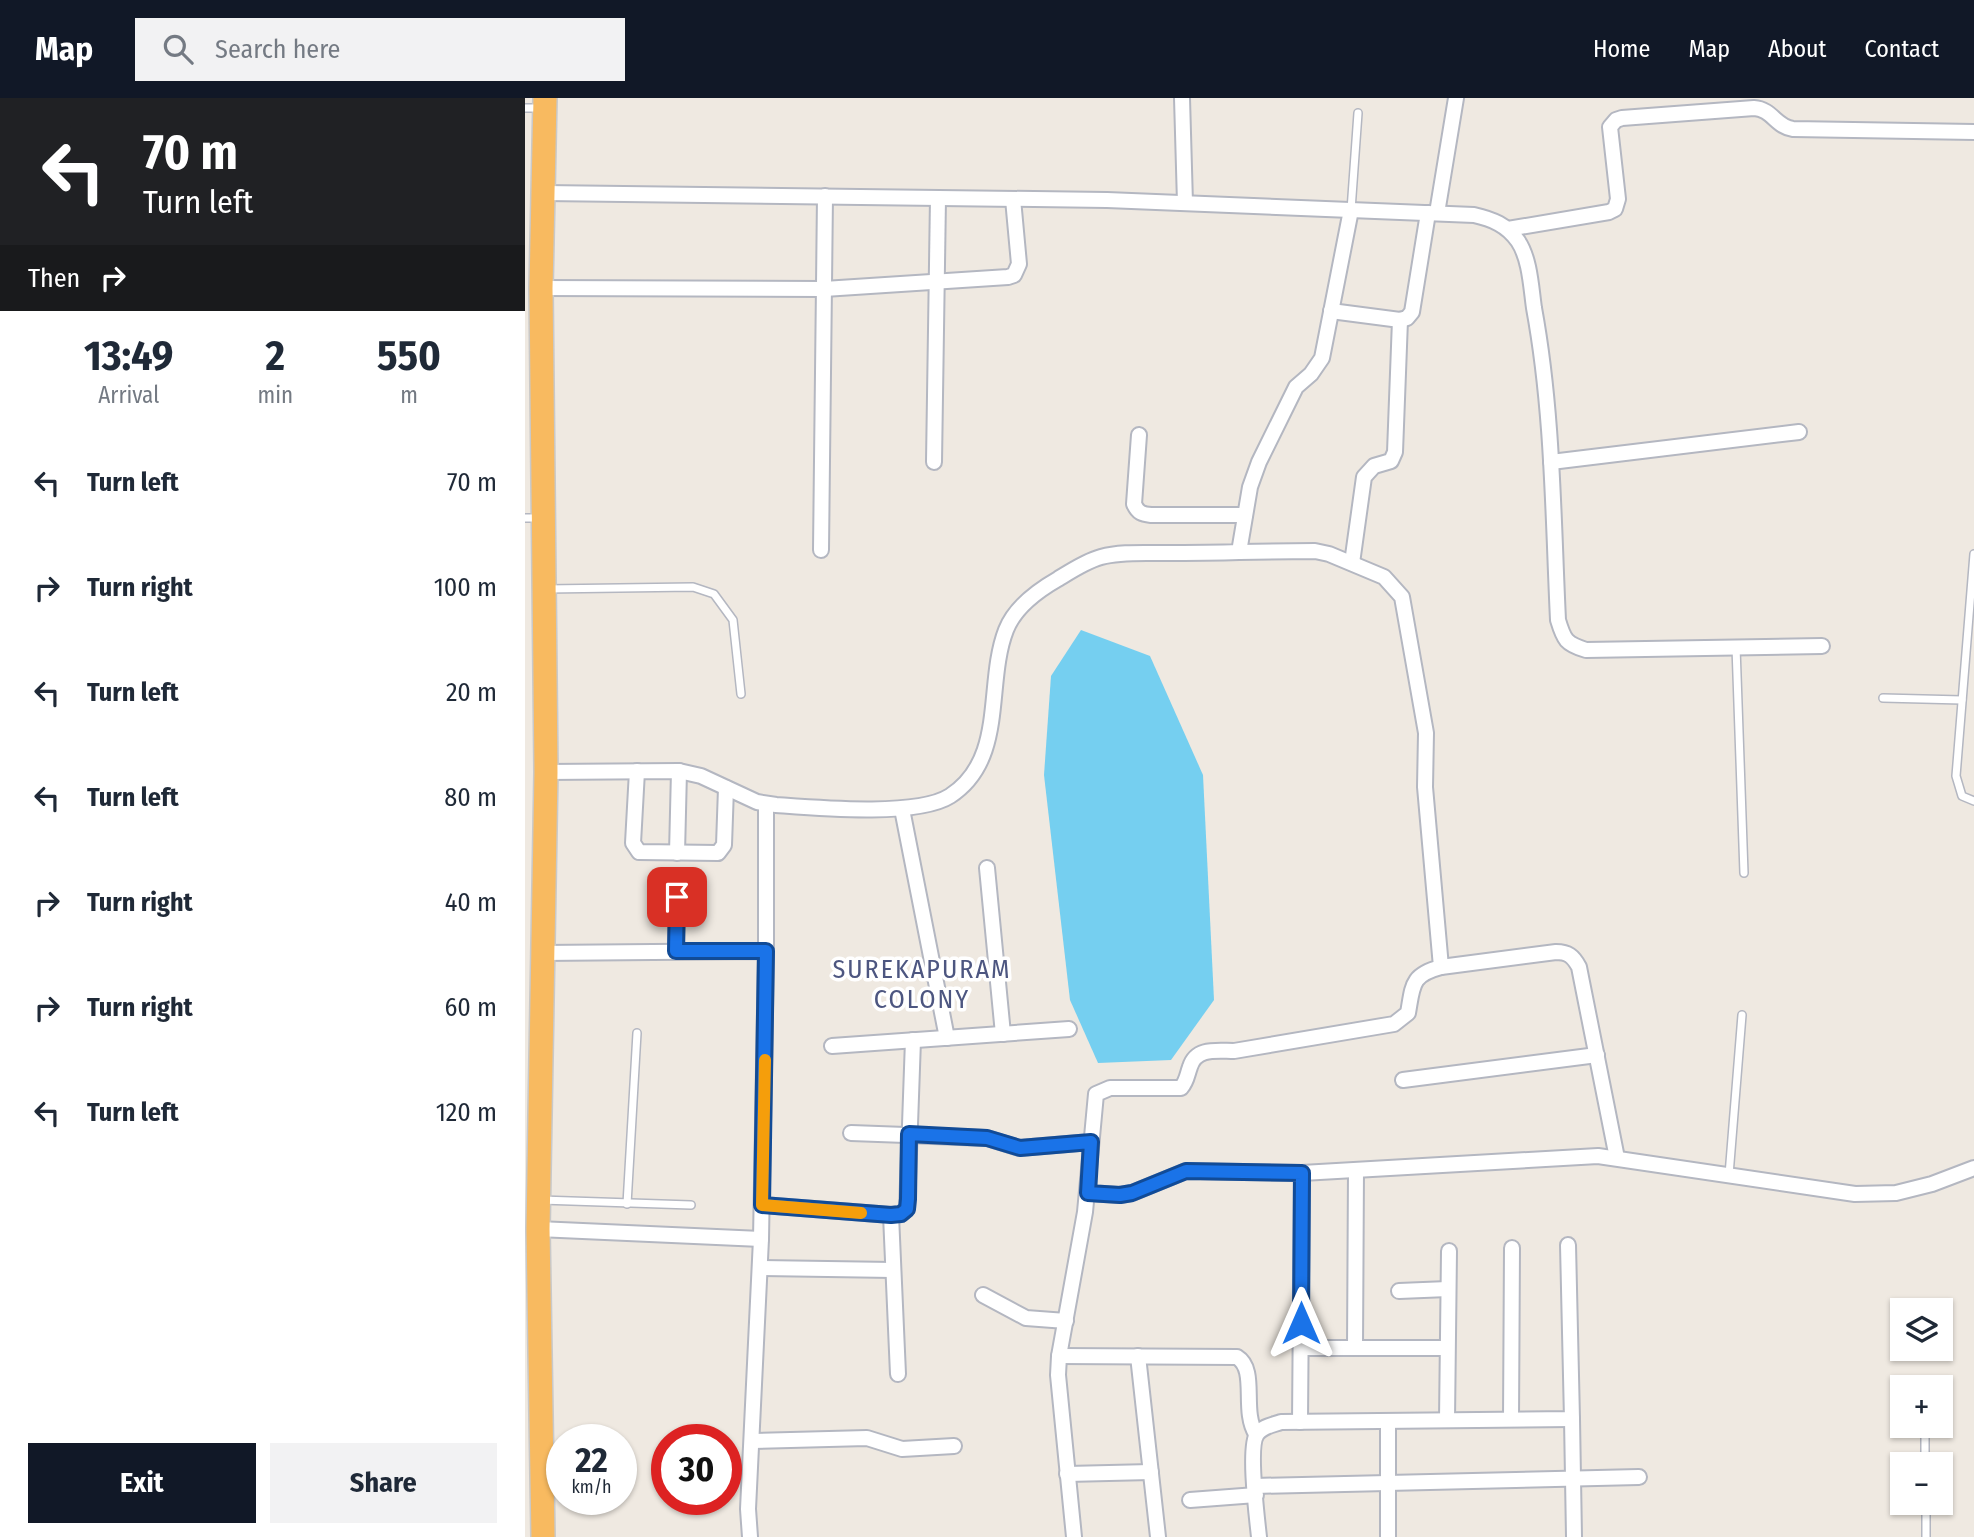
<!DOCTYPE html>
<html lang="en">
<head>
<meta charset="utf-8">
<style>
	body { margin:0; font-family:"Fira Sans Condensed",sans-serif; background:#f2f2f3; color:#1f2937; height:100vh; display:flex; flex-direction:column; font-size:26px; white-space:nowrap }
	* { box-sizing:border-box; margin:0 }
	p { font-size:23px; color:#747a83 }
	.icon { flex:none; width:38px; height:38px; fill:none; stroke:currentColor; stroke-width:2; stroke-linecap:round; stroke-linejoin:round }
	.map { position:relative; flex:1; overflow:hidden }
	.panel { display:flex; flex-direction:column; background:#fff; width:525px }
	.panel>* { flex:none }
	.banner { background:#202124; color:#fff; overflow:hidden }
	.buttons { position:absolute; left:1365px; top:1200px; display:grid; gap:14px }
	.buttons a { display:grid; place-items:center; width:63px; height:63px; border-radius:0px; background:#fff; box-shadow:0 2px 5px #0004; font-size:35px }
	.speed { position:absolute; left:21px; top:1326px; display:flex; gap:14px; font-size:35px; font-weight:700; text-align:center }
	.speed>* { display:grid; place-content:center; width:91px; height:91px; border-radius:50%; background:#fff; box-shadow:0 2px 5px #0004; line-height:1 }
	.speed small { font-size:18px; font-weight:400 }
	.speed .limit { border:10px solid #d22; background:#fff; color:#111 }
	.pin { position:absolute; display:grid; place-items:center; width:60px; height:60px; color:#fff; margin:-30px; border-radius:14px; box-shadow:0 4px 10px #0006 }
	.me { position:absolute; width:77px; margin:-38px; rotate:0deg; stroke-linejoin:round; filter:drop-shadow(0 0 5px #0008) }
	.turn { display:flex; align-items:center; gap:24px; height:147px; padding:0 28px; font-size:32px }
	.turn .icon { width:91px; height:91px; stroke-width:2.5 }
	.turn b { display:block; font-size:49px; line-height:60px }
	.then { display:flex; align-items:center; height:66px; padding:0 28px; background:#0003; gap:14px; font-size:26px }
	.eta { display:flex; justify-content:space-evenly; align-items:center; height:119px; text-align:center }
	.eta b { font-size:42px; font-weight:700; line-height:49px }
	.cta { display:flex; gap:14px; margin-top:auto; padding:14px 28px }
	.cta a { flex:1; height:80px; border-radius:0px; background:#111827; color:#fff; font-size:28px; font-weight:700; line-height:80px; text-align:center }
	.cta a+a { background:#f2f2f3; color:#1f2937 }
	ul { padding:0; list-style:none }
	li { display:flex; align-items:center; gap:21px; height:105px; padding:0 28px }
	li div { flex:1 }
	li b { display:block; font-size:26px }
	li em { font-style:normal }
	header { display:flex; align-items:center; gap:42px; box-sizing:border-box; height:98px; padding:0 35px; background:#111827; color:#fff }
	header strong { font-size:33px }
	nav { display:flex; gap:38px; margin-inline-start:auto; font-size:24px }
	.search { width:490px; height:63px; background:#f2f2f3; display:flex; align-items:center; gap:18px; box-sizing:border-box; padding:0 24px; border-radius:0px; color:#747a83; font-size:26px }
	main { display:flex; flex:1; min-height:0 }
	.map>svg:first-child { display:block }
	.water { fill:#75cff0 }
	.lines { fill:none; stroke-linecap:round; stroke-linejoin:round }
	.service-casing { stroke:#b4b7c1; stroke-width:10 }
	.minor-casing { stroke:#b4b7c1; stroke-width:18 }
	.trunk-casing { stroke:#c9c9c9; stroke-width:26 }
	.service { stroke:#fff; stroke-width:7 }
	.minor { stroke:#fff; stroke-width:14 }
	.trunk { stroke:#f8ba60; stroke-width:23 }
	.route-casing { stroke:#114b97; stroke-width:18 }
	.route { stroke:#1a73e8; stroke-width:12 }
	.slow { stroke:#f59e0b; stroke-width:12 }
	.labels { text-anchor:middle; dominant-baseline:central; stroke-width:7; stroke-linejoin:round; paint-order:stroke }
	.neighbourhood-label { font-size:26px; letter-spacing:2px; fill:#4d5680; stroke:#fff }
</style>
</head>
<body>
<header>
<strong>Map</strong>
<div class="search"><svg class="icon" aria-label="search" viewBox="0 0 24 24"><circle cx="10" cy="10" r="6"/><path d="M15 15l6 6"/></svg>Search here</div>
<nav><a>Home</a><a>Map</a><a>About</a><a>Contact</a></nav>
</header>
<main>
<section class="panel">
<div class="banner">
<div class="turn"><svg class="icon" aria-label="left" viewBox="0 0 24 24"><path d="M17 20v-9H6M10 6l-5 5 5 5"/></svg><div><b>70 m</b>Turn left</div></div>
<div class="then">Then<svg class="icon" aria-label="right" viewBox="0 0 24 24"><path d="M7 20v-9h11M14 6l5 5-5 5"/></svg></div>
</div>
<div class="eta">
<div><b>13:49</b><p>Arrival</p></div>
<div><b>2</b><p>min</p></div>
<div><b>550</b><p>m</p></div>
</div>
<ul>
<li><svg class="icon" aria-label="left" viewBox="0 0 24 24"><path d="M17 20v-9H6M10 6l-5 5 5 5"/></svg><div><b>Turn left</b></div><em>70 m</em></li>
<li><svg class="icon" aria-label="right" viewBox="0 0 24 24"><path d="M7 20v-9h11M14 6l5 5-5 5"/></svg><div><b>Turn right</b></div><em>100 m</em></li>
<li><svg class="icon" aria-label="left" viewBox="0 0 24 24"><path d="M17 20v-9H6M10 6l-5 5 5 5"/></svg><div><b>Turn left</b></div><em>20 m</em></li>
<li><svg class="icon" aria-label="left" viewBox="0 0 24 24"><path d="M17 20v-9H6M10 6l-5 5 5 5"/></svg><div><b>Turn left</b></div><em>80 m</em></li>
<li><svg class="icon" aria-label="right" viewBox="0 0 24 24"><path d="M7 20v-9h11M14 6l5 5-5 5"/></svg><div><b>Turn right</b></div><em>40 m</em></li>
<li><svg class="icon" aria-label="right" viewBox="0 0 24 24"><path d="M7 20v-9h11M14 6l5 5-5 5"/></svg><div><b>Turn right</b></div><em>60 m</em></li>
<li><svg class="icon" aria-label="left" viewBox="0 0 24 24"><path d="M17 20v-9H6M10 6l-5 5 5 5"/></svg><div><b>Turn left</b></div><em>120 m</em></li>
</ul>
<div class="cta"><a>Exit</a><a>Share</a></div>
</section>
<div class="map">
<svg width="1449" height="1439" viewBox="0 0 1449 1439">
	<rect width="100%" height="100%" fill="#efe9e1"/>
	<path class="water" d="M556 532 625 558 678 677 689 902 646 962 573 965 545 902 519 677 526 578Z"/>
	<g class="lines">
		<defs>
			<g id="service">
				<path d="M0 10H17"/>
				<path d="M826 112 833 15"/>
				<path d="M0 420H17"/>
				<path d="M1449 456 1431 678 1437 698 1449 703"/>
				<path d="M21 491 168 489 189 496 208 522 216 596"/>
				<path d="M1211 549 1219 775"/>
				<path d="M1358 600 1437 602"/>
				<path d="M1204 1077 1217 917"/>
				<path d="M16 1102 166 1107"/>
				<path d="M102 1106 112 935"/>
				<path d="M1400 1287V1290"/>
				<path d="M1400 1328V1367"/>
				<path d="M1401 1405V1439"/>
			</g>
			<g id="minor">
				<path d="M657 0 660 105"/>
				<path d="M19 95 582 102 949 117C967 121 982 127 993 143 1005 161 1006 189 1009 210 1028 313 1028 418 1033 522 1039 542 1041 546 1061 552L1297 548"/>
				<path d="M912 115 931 0"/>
				<path d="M983 131 1084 114 1090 111 1093 101 1085 29 1091 22 1097 20 1229 10C1247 11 1251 29 1268 31L1449 34"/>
				<path d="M16 190 299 191 483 179 489 177 494 166 488 101"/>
				<path d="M806 213 875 222 882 220 887 214 903 115"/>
				<path d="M614 337 609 406C613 415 617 416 626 417H720"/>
				<path d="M409 364 413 100"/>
				<path d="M1026 364 1274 334"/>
				<path d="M296 452 300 98"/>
				<path d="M827 465 839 379 849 368 866 363 870 354 875 222"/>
				<path d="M112 673 108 745 114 754 193 755 199 747 201 690"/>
				<path d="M21 674 154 673 176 678 232 704 251 707C292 710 392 719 425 698 482 661 460 586 481 532 490 509 512 493 533 481 546 473 561 463 576 459 594 454 615 455 634 455 661 455 687 455 714 454L725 389 734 364 771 289 786 276 797 260 826 112"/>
				<path d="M377 711 422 940"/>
				<path d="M152 755 154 673"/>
				<path d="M462 770 478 936"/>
				<path d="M151 853 152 799"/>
				<path d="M241 853V706"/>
				<path d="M17 855 241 853 236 1141 223 1411 225 1439"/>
				<path d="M916 869 1031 854C1043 854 1048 858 1054 869L1092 1060"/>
				<path d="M307 948 544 931"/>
				<path d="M878 982 1072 957"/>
				<path d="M326 1035 462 1040 494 1050 566 1044"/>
				<path d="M563 1095 595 1097 607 1095 661 1073 777 1075 1073 1058 1330 1096 1371 1095 1407 1086 1449 1070"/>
				<path d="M237 1107 366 1117 376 1116 382 1111 388 942"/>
				<path d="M366 1117 373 1276"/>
				<path d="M13 1131 236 1141"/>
				<path d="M235 1170 368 1172"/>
				<path d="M874 1193 923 1191"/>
				<path d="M458 1197 501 1220 541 1223"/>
				<path d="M776 1250H922"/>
				<path d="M830 1250 831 1072"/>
				<path d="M534 1258 712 1259C733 1272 716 1312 731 1336"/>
				<path d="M613 1258 633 1439"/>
				<path d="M986 1321 987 1150"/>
				<path d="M1047 1321 1049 1439"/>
				<path d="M922 1322 924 1153"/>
				<path d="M863 1323V1439"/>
				<path d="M775 1324 777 1075"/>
				<path d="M227 1343 342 1340 377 1351 429 1348"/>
				<path d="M542 1376 626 1374"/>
				<path d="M730 1388 1114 1379"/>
				<path d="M665 1402 731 1397"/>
				<path d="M549 1439 533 1277 534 1258 560 1114 571 996 585 990H656C662 983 662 977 665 969 671 949 692 953 709 953L869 926 883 915C888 887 886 877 916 869L900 689 901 635 877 499 859 479 804 456 790 453 714 454"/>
				<path d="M734 1439C732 1420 723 1349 732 1336 738 1328 748 1327 756 1324L1047 1321 1043 1147"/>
			</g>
			<path id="trunk" d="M18 1439 13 1131 21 674 16 190 20 0"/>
		</defs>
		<use href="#service" class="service-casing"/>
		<use href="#minor" class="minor-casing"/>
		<use href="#trunk" class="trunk-casing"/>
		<use href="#service" class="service"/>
		<use href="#minor" class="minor"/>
		<use href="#trunk" class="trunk"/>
	</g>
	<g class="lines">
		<defs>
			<path id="route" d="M152 799 151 853H241L237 1107 366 1117 376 1116 382 1111 383 1101 384 1036 462 1040 495 1050 566 1044 563 1095 595 1097 607 1095 661 1073 777 1075 776 1225"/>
		</defs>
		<use href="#route" class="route-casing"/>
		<use href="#route" class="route"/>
		<path class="slow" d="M240 962 237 1107 336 1115"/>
	</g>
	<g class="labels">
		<g class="neighbourhood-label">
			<text x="397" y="871">SUREKAPURAM<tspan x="397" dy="30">COLONY</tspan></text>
		</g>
	</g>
</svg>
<div class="buttons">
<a><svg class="icon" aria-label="layers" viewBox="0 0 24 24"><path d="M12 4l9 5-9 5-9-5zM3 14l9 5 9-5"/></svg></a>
<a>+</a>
<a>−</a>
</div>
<div class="speed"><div>22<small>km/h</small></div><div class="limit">30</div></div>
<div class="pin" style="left:152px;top:799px;background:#d93025"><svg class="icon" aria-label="arrive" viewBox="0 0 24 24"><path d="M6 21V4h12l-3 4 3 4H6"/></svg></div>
<svg class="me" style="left:776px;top:1225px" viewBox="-20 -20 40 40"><path d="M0-17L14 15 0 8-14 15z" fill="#1a73e8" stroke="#fff" stroke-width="4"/></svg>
</div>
</main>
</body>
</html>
